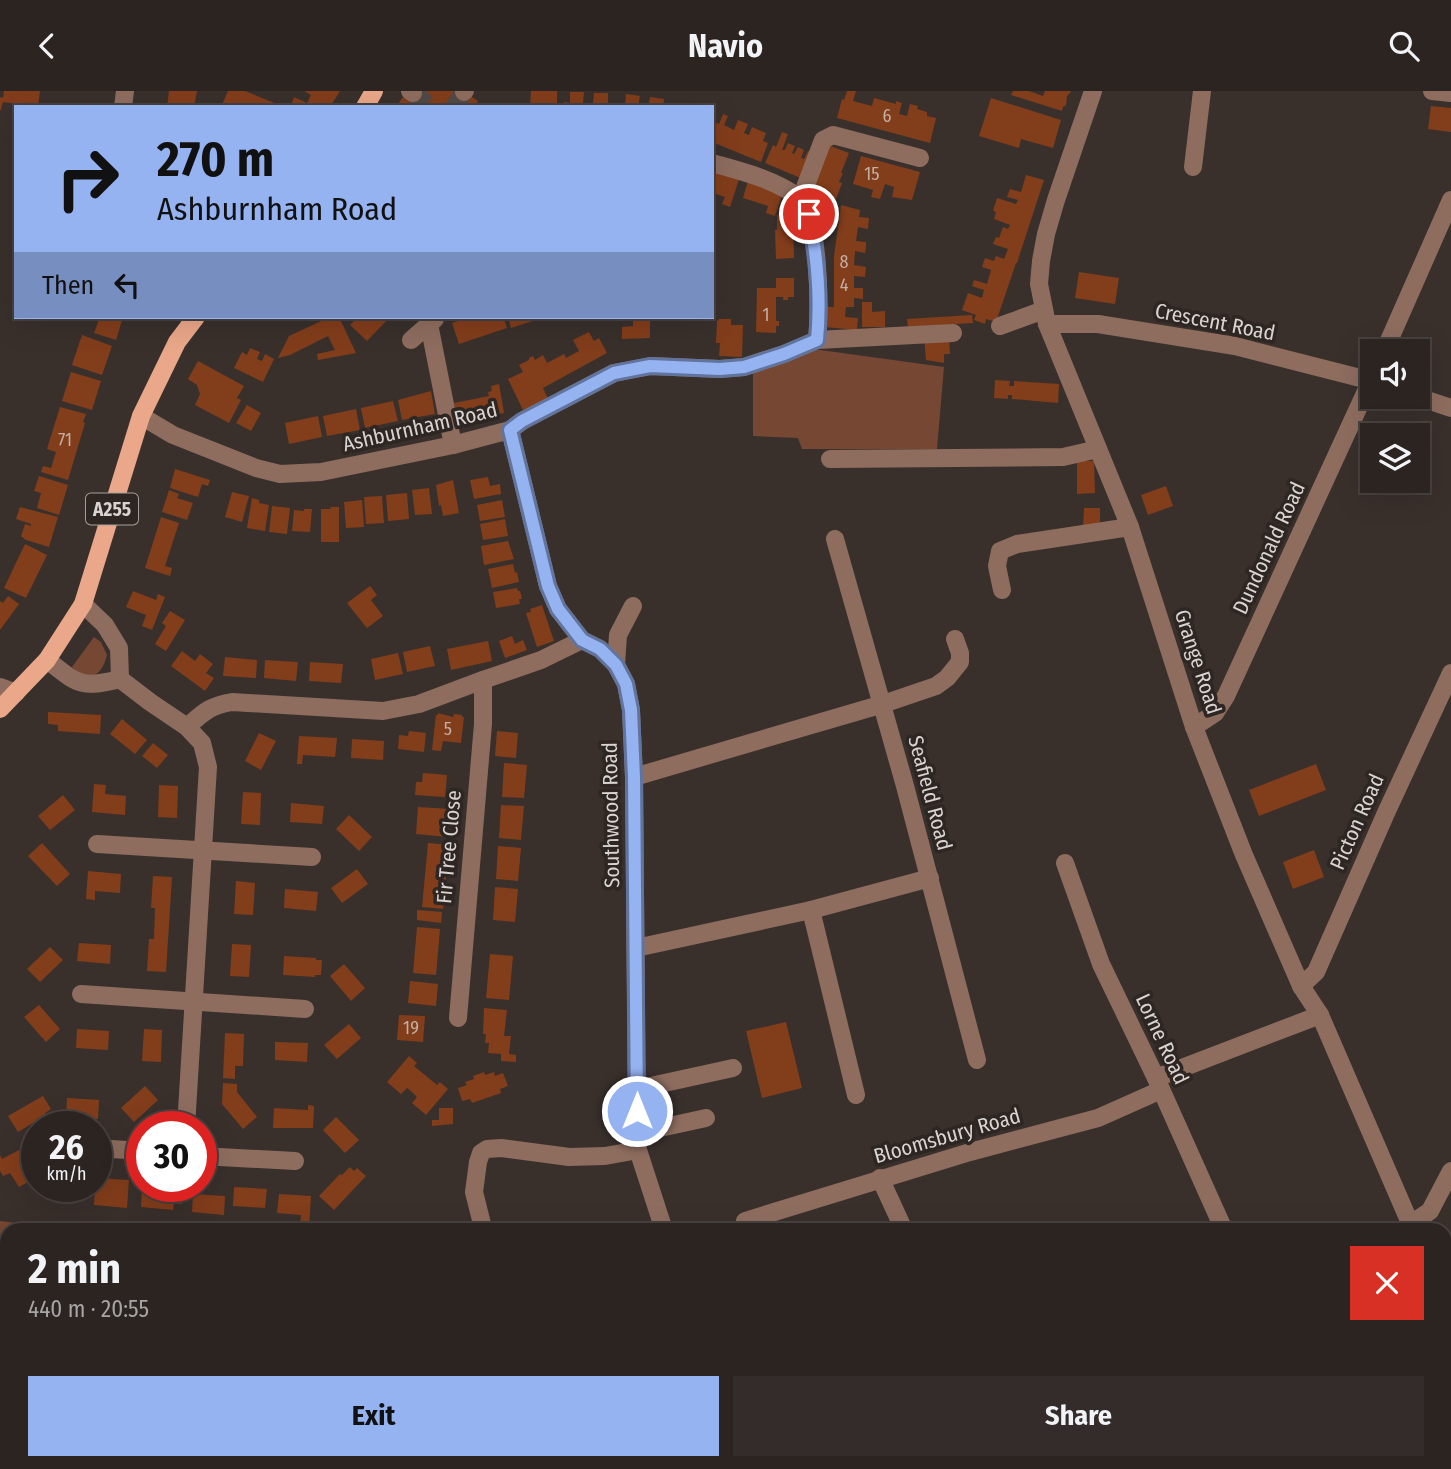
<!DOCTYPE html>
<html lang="en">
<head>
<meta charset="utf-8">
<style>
	body { margin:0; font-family:"Fira Sans Condensed",sans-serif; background:#332c2a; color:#f1f3f6; height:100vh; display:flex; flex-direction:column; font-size:26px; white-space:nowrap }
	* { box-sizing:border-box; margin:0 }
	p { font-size:23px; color:#a6a4a5 }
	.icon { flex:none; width:38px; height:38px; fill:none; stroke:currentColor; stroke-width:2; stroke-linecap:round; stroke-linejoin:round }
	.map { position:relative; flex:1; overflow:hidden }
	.sheet { position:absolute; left:0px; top:1132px; width:1452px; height:247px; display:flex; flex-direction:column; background:#2b2421; border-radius:21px 21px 0 0; box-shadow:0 7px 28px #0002,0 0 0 2px #47413f }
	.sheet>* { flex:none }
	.banner { position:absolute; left:14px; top:14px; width:700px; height:214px; border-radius:0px; box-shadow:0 7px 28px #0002,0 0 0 2px #47413f; background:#95b2f1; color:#111; overflow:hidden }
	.tools { position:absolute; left:1360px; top:248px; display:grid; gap:14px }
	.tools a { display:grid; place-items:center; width:70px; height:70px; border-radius:0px; background:#2b2421; box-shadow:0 7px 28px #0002,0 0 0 2px #47413f; font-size:35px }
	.speed { position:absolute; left:21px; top:1020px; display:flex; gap:14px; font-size:35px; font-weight:700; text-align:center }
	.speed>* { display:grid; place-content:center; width:91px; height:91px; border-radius:50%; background:#2b2421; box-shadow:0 7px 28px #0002,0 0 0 2px #47413f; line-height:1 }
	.speed small { font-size:18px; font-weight:400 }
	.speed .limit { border:10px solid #d22; background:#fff; color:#111 }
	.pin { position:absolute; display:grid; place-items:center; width:60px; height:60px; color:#fff; margin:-30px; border:4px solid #fff; border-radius:50%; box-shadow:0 2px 7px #0007 }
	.me { position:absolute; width:77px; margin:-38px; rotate:0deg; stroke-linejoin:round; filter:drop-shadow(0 0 5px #0008) }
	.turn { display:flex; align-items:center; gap:24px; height:147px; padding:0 28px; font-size:32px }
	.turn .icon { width:91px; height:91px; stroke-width:2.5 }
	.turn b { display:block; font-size:49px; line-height:60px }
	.then { display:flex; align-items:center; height:66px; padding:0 28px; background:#0003; gap:14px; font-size:26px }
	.round { display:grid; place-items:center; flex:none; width:74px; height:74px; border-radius:0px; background:#332c2a }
	.head { display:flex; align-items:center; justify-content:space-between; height:119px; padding:0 28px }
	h1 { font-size:42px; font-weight:700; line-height:52px }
	.button { display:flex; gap:14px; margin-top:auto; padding:14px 28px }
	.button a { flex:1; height:80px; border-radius:0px; background:#95b2f1; color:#111; font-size:28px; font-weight:700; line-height:80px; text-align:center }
	.button a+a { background:#332c2a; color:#f1f3f6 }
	header { display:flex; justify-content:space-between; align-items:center; height:91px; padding:0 28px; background:#2b2421; font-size:32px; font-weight:700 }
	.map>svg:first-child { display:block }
	.green { fill:#764732 }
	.building { fill:#823d1b }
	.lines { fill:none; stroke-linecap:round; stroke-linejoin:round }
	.minor-tunnel { stroke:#514945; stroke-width:18; stroke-dasharray:18 9; stroke-linecap:butt }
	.minor { stroke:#8e6d5f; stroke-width:18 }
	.major { stroke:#eaa789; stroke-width:18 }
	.route-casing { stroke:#61749d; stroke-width:18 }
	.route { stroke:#95b2f1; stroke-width:12 }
	.labels { text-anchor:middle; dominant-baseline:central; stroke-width:7; stroke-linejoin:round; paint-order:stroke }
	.number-label { font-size:18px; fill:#c3aea4 }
	.shield { fill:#2e2622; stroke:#a6a09c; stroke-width:2 }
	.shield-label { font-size:19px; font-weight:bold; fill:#d9d4d1 }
	.street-label { font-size:21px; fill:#d9d4d1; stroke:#2e2622 }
</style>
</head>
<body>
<header><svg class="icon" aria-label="back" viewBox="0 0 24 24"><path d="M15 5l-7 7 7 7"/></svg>Navio<svg class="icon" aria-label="search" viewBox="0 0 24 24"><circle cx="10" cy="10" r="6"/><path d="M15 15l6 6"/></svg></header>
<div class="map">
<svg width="1451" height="1378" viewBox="0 0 1451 1378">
	<rect width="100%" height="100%" fill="#39302c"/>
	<g class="green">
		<path d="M813 258 944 276 937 358H802L798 347 753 345V280Z"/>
		<path d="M94 546 101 551 107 564C102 585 88 594 72 576Z"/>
		<path d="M0 1130 77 1139H7V1372H340V1378H0Z"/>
	</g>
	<g class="building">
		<path d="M4 0H40L38 16 3 11 1 19H0V6L3 7Z"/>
		<path d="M169 0H197L194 16H167Z"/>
		<path d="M228 0H245L282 15 284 12 291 14 294 6 307 12 311 4 304 0H340L330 16H221Z"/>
		<path d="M414 0H463L478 10 475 16H396L403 6 408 9Z"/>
		<path d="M531 0H557V16H530Z"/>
		<path d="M847 0H856L853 10 872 15 874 7 896 13V10L902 12 899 23 907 25 910 13 918 15 917 18 927 21V25L936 27 930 52 837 27 842 8 844 9Z"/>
		<path d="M1013 0H1029L1043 5 1045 0H1070L1071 1 1067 5 1066 14 1063 16 1062 20 1011 4Z"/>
		<path d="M570 1H584L583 12H593L594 2H608V16H564V11L570 12Z"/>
		<path d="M626 3 640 5 638 16H625Z"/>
		<path d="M650 6 664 8 663 16H648Z"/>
		<path d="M991 7 1061 29 1053 57 1021 48 1019 57 979 45Z"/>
		<path d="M1431 15 1451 17V41L1428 38Z"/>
		<path d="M723 23 728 25 724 34 734 39 738 29 748 33 744 42 749 44 752 36 766 42 763 50 768 52 761 71 712 51V30L719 33Z"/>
		<path d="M782 41 788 43 782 59H785L788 52 795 55 792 62 794 63 798 56 804 59 801 67 804 68 808 60 813 62 803 88 765 72 773 54 776 56Z"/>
		<path d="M825 53 849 62 841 82H843L839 91 842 92 835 111 808 101Z"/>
		<path d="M861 65 920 81 912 109 892 106 894 96 885 93 880 108 871 106 873 99 853 93Z"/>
		<path d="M712 81 739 88 730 116 722 113 725 106 716 103 712 112Z"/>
		<path d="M1026 84 1044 89 1017 172H1016L996 231 986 228 985 233 974 229 976 224 962 219 968 202 982 207 984 199 972 195 974 189 987 193 991 179 982 176 985 167 994 170 996 165 1004 168 1008 158 993 153 996 146 999 147 1003 136 1008 138 1010 134 994 128 996 121 993 120 997 107 1016 113 1018 109 1007 106 1010 98 1021 101Z"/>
		<path d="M748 90 783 101 775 125 766 122 768 115 743 107Z"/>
		<path d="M841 114 860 119 859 126 869 127 868 138 858 136 856 150 866 151V156L865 162 855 160 854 174 866 176 865 186 854 185V197H863V208L854 207V216H846L845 226 858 227 857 239 825 236 826 216H834V165Z"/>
		<path d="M793 123 794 167 776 168 775 139H777V124Z"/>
		<path d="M1079 181 1119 187 1115 213 1075 207Z"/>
		<path d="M776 187H794V206H788V209H783V206H776V230H779V235H776V242L756 241 757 197H776Z"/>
		<path d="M862 211H872V221L885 220V236H862Z"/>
		<path d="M972 224 973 232 908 236 907 228Z"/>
		<path d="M100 226H123L116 249 94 242Z"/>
		<path d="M330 226H339L356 262 318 269 317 263 335 259 328 245 290 264 278 267 289 245Z"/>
		<path d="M358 226H390L367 250 350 234Z"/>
		<path d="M470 226H503L507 237 459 253 452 232Z"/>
		<path d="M508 226H545L511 237Z"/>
		<path d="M650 228V247L622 248V236L633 235V229Z"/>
		<path d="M719 228H731V234H743L742 266 719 265 720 252H716L717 230Z"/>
		<path d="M589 241 594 250 599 247 607 262 543 297 548 308 523 319 508 288 523 281 519 274 529 269V267L533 265 535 269 543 264 547 272 564 263 566 267 579 260 573 249Z"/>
		<path d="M82 244 112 255 102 284 72 274Z"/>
		<path d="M949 245 950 263H944V272L926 269 924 246Z"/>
		<path d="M250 257 260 261 257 268 262 270 265 263 274 268 263 291 234 277 242 261 247 264Z"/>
		<path d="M198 270 244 295 237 307 241 309 229 332 195 314 200 303 197 294 188 288Z"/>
		<path d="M71 281 101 290 92 319 62 310Z"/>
		<path d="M995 289 1010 290 1009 295H1014V290L1059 293 1058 312 1012 308V304H1008V308L994 307Z"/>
		<path d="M499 293 504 322 458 331 454 312 489 305 488 301 492 300 491 295Z"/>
		<path d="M431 300 435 323 402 329 398 309Z"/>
		<path d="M393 310 398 330 365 337 361 317Z"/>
		<path d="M247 314 261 322 251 340 236 332Z"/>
		<path d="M60 316 86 323 83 331 85 332 68 389 41 381 43 375 51 377 56 361 47 358Z"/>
		<path d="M356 318 360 339 327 345 323 325Z"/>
		<path d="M318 325 322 346 289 353 285 332Z"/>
		<path d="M1077 370H1094L1095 402 1077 403Z"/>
		<path d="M175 378 210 389 208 395 202 393 198 406 170 397Z"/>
		<path d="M39 385 68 394 59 424 37 417 41 402 34 400Z"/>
		<path d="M488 386 490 395 500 393 501 403 474 408 470 389Z"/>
		<path d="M453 389 459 422 443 425 441 414 439 415 436 394Z"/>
		<path d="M1166 395 1173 415 1148 424 1141 404Z"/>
		<path d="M429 397 432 423 415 424 412 399Z"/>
		<path d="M169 399 179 403 177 407 193 412 187 429 162 421Z"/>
		<path d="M232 401 249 405 242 431 225 426Z"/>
		<path d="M407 402 409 428 388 430 386 404Z"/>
		<path d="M382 405 384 432 366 433 364 406Z"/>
		<path d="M252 407 259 409V412L269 414 265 440 247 437Z"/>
		<path d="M362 409 364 436 346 437 344 411Z"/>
		<path d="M502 409 505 426 480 430 477 414Z"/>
		<path d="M272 415 290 417 287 443 269 441Z"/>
		<path d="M20 416 58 426 49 456 26 449 21 445 25 433 31 435V433L16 428Z"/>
		<path d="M330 416H339V451H321V418H331Z"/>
		<path d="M1084 417H1100V436H1083Z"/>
		<path d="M304 418H312L310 441 292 440 294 419 304 420Z"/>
		<path d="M161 426 179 432 165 475 172 477 170 485 145 477Z"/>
		<path d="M505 428 508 445 483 449 480 433Z"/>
		<path d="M508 450 514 468 484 474 481 455Z"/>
		<path d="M25 453 47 464 26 507 4 497Z"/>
		<path d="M513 473 515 482 517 481 519 491 492 497 488 478Z"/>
		<path d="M370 495 377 504 371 509 383 525 367 537 347 512Z"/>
		<path d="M517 497 518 500H520L522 508H519L520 513 496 517 493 501Z"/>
		<path d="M133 500 156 509 158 503 165 506 152 539 142 535 146 524 126 516Z"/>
		<path d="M8 505 19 513 0 539V510L3 512Z"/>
		<path d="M542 514 554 550 537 556 526 522 531 521 530 518Z"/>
		<path d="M170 520 185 529 166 560 155 553 166 535 162 532Z"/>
		<path d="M512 545 515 553 523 549 527 559 505 567 499 550Z"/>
		<path d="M488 550 492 570 451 579 447 558Z"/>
		<path d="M430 555 435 575 407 581 403 561Z"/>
		<path d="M182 560 195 570 200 563 213 573 206 582 214 587 205 600 171 575Z"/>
		<path d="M398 562 403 583 375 589 371 568Z"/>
		<path d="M225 566 257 569 256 587 223 585Z"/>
		<path d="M265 569 298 571 296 590 264 587Z"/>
		<path d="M310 571 343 573 341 592 309 590Z"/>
		<path d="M48 621 101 624 100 643 58 640V634L48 633Z"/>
		<path d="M438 622 453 626 454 623 462 624V626H464L461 652 443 650 441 660 432 659 436 624H438Z"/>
		<path d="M122 628 147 649 135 663 110 643Z"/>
		<path d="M409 640 426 642 424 661 398 658 399 644 408 645Z"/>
		<path d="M497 640 518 642 516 667 495 665Z"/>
		<path d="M259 642 276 650 261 679 245 670Z"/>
		<path d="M299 645 337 647 335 666 303 664 302 673H297Z"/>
		<path d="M352 648 384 650 383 669 351 667Z"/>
		<path d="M153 652 168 664 157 677 142 665Z"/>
		<path d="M504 672 527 674 524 707 502 706Z"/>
		<path d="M1316 673 1326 699 1259 725 1249 699Z"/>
		<path d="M423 682 447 684 445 706 415 704 416 691H422Z"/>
		<path d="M94 693 106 694 105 703 126 705 125 724 92 721Z"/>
		<path d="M159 694 178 695 177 727 158 726Z"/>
		<path d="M243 701 261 702 260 734 241 733Z"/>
		<path d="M63 704 75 719 50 739 38 725Z"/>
		<path d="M291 712 324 715 322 733 290 731Z"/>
		<path d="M501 714 524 715 521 749 499 747Z"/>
		<path d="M418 716 450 718 448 746 416 743Z"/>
		<path d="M349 724 372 746 359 760 336 738Z"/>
		<path d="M42 752 70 783 57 795 28 765Z"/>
		<path d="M428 752 449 754 443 818 422 816Z"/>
		<path d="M498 755 521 757 518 790 496 788Z"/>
		<path d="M1314 759 1324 786 1293 798 1283 771Z"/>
		<path d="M357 778 368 793 342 812 331 797Z"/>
		<path d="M88 780 121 783 120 802 95 800V809L86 808Z"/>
		<path d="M153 785 172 786 166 881 147 880 149 848H154L155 817H151Z"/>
		<path d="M236 790 255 792 253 824 234 823Z"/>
		<path d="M495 796 518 798 515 831 493 829Z"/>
		<path d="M285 798 318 801 316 820 284 817Z"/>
		<path d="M417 819 442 821 441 832 417 829Z"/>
		<path d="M417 836 440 838 436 884 413 882Z"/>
		<path d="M79 852 111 854 110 873 77 870Z"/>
		<path d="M232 853 251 854 249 886 230 885Z"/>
		<path d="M50 856 63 869 40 891 27 878Z"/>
		<path d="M490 863 513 865 509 909 486 907Z"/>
		<path d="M284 865 316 867V869H322L321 884H315V886L283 884Z"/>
		<path d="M344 873 365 897 351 910 330 885Z"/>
		<path d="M410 890 438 893 436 915 408 912Z"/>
		<path d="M39 914 60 938 46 951 24 926Z"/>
		<path d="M484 917 507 919 504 945H511L509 963 516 964V971L501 970V963L488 962 489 952H485L486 943H483Z"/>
		<path d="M399 924 425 925 423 951 397 949Z"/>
		<path d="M786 931 802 997 762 1007 746 940Z"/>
		<path d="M349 933 361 947 337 968 324 954Z"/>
		<path d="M77 938 109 940 108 959 76 957Z"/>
		<path d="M144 938 162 939 161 971 142 970Z"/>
		<path d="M225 942 244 943 243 975H235V988L223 987Z"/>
		<path d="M275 951 308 952 307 971 275 969Z"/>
		<path d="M409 965 417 972 414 975 437 994 440 991 448 998 426 1024 412 1012 417 1006 412 1001 407 997 401 1003 387 991Z"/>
		<path d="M484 981 485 984 494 981 495 985 503 982 508 995 500 998 501 1002 472 1012 470 1008 462 1010 458 997 467 994 465 991 474 988 473 985Z"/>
		<path d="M223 992 237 993V1001L257 1026 243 1038 222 1013Z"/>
		<path d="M145 995 158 1009 134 1031 121 1017Z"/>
		<path d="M43 1005 51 1018 45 1022 46 1024 18 1041 8 1025Z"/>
		<path d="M67 1007 99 1009 98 1028 66 1026Z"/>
		<path d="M308 1014 314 1015 313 1037H273L274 1017 308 1019Z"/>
		<path d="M439 1017H453V1033L432 1035V1029H439Z"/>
		<path d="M336 1026 359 1049 345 1062 323 1039Z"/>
		<path d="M19 1059 35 1087 19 1096 10 1082 3 1085 0 1080V1064L2 1068Z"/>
		<path d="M350 1076 354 1080 357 1077 366 1085 334 1119 319 1105 340 1083 342 1084Z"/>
		<path d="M96 1087 129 1089 127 1117 94 1114Z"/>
		<path d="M49 1096H81L80 1109 48 1107Z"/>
		<path d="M234 1096 267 1098 265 1117 233 1115Z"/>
		<path d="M142 1097 183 1101 182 1113 174 1112 173 1119 141 1116Z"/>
		<path d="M193 1103 225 1105 224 1124 192 1121Z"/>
		<path d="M279 1103 311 1105 309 1136H300L301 1124 277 1122Z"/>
		<path d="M353 1372H554V1374L505 1378H354Z"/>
	</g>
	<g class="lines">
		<g class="minor-tunnel">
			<path d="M413 2 432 16"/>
			<path d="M454 16 464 1"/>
		</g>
		<g class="minor">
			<path d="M410 0 413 2"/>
			<path d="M1093 0 1056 109 1046 143 1041 170 1039 193 1047 233 1130 436 1194 636 1244 764 1301 895 1320 924 1413 1139"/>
			<path d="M1432 0 1451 2"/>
			<path d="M464 1 465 0"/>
			<path d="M123 16 125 0"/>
			<path d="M712 72C740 80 774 88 798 106 820 122 820 222 817 249"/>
			<path d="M1193 76 1202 0"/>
			<path d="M801 107 823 49 833 44 920 67"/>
			<path d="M429 233 453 354"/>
			<path d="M1047 233H1098L1235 255 1372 290"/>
			<path d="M1000 235 1044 219"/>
			<path d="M411 249 435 228"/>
			<path d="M1384 261 1451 109"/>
			<path d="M1418 306 1451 317"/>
			<path d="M141 325 173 344 256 377 280 383 321 381 453 354 510 339 522 330 614 282 651 275 720 278 744 276 784 263 817 249 953 242"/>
			<path d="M510 339 548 495 558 518 582 549 600 558 616 574 626 593 631 619 634 686 637 1042 638 1059 664 1139"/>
			<path d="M830 368 1063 366 1098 358"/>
			<path d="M835 448 905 695 977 969"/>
			<path d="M1002 499 997 475 1000 460 1017 453 1130 436"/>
			<path d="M83 513 105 534 119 557 120 588"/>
			<path d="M47 569C78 593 80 598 120 588"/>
			<path d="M616 574 618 544 633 515"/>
			<path d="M120 588 150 611 187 636 202 652 208 676 186 1036"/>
			<path d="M0 596 16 602"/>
			<path d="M187 636C204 621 209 615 232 611L383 620 419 613 483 589 541 569 582 549"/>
			<path d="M1194 636 1215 622 1226 605 1372 287"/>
			<path d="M634 686 883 613 936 595 947 587 960 571V562L955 548"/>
			<path d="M97 753 312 766"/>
			<path d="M1065 772 1101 873 1156 987 1224 1139"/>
			<path d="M811 819 856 1004"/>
			<path d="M636 857 811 819 930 787"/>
			<path d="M1301 895 1316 881 1386 722 1451 582"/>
			<path d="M81 903 305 918"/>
			<path d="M458 927 483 633V589"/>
			<path d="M1156 987 1320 924"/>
			<path d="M637 998 733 977"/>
			<path d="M637 1042 706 1027"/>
			<path d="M96 1057 142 1060"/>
			<path d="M201 1065 295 1070"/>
			<path d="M880 1087 904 1139"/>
			<path d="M745 1130 970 1061 1098 1027 1161 999"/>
			<path d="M482 1133 474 1101 478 1071 481 1062 487 1058 501 1057 569 1066 605 1065 638 1059"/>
			<path d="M1411 1133 1430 1120 1451 1080"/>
			<path d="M1446 1170 1451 1168"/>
			<path d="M1446 1231 1451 1245"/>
			<path d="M621 1372V1378"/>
			<path d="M1009 1372 1010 1378"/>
			<path d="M1444 1378 1451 1376"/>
		</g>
		<g class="major">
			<path d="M365 16 374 0"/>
			<path d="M0 618 47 569 83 513 141 325 177 251 196 226"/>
		</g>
	</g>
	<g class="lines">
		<defs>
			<path id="route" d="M637 1020 634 686 631 619 626 593 616 574 600 558 582 549 558 518 548 495 510 339 522 330 614 282 650 275 720 278 744 276 784 263 817 249C821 208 817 164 809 123"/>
		</defs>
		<use href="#route" class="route-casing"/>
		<use href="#route" class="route"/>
	</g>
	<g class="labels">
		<g class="number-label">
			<text x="887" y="25">6</text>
			<text x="872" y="83">15</text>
			<text x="844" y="171">8</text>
			<text x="844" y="194">4</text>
			<text x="766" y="224">1</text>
			<text x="65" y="349">71</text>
			<text x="448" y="638">5</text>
			<text x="411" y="937">19</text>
		</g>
		<rect class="shield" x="86" y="402.5" width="52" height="31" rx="5"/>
		<g class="shield-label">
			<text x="112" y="418">A255</text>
		</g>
		<g class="street-label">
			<text transform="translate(1215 231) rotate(11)">Crescent Road</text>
			<text transform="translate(420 336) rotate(-13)">Ashburnham Road</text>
			<text transform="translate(1269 457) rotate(-65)">Dundonald Road</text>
			<text transform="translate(1198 571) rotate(72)">Grange Road</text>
			<text transform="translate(930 702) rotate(75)">Seafield Road</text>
			<text transform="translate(611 724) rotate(-91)">Southwood Road</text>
			<text transform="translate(1357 731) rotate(-66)">Picton Road</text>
			<text transform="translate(449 756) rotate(-85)">Fir Tree Close</text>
			<text transform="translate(1162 948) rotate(65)">Lorne Road</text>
			<text transform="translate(947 1045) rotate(-16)">Bloomsbury Road</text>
		</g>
	</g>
</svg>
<div class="tools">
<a><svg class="icon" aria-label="sound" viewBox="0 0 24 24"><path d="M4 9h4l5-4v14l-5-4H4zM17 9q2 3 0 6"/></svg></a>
<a><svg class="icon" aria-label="layers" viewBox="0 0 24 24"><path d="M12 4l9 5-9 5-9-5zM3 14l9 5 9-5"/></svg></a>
</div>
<div class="speed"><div>26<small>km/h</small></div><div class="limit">30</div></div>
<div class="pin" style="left:809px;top:123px;background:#d93025"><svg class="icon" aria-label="arrive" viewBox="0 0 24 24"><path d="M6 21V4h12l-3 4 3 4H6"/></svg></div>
<svg class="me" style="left:637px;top:1020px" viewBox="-20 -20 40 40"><circle r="17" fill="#95b2f1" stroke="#fff" stroke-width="3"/><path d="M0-11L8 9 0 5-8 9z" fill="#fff"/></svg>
<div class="banner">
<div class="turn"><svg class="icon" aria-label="right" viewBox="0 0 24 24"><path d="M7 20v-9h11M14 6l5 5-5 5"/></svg><div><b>270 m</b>Ashburnham Road</div></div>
<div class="then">Then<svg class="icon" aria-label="left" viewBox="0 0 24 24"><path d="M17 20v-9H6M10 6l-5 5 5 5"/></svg></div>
</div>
<section class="sheet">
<div class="head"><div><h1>2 min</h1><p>440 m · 20:55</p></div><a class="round" style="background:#d93025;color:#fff"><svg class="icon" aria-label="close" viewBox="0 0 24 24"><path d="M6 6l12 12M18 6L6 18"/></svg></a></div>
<div class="button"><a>Exit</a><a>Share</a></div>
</section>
</div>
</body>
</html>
